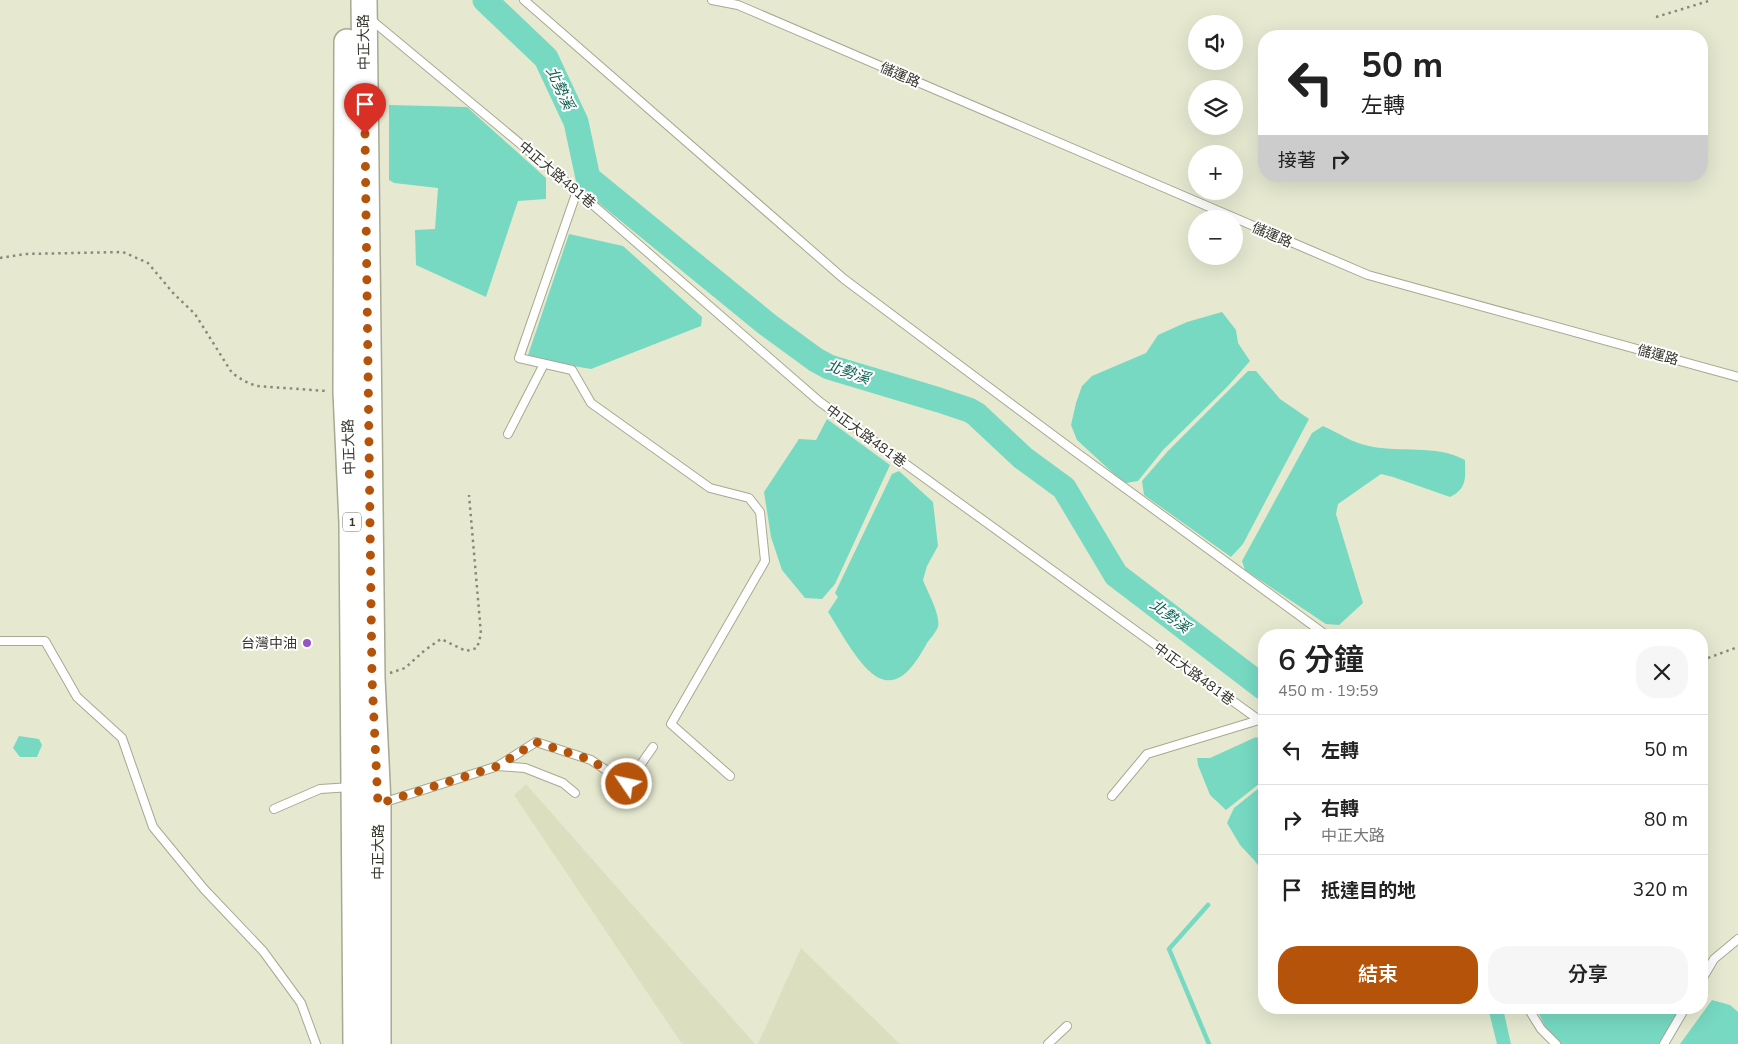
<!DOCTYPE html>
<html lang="zh-TW">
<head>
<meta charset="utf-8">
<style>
	body { margin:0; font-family:"Nunito Sans","Noto Sans TC",sans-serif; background:#f6f6f6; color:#222; height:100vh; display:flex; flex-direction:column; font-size:19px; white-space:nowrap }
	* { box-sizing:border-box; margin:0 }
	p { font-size:16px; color:#767676 }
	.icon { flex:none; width:28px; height:28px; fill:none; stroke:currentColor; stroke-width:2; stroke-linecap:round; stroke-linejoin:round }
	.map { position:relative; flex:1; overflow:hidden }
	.drawer { position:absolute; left:1258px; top:629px; width:450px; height:385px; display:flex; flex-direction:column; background:#fff; border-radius:20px; box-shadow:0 5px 20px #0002 }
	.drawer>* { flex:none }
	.guide { position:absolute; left:1258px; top:30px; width:450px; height:152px; border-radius:20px; box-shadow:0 5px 20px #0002; background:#fff; color:#222; overflow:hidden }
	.buttons { position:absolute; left:1188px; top:15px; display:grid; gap:10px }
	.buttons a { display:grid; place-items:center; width:55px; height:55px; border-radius:50%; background:#fff; box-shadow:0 5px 20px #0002; font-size:25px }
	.pin { position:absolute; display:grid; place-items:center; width:42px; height:42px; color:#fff; margin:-51px -21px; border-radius:50% 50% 50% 0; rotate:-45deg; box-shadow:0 0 5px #0007 }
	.pin .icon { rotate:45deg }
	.me { position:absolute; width:55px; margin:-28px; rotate:304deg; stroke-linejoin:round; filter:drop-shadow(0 0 4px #0008) }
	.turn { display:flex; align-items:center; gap:18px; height:105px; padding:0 20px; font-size:22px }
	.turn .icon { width:65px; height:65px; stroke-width:2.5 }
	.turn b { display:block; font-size:35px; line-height:42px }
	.then { display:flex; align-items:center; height:48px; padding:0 20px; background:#0003; gap:10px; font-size:19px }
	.round { display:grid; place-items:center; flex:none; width:52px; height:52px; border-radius:20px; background:#f6f6f6 }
	.headline { display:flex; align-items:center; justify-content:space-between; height:85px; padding:0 20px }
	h1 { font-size:30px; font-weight:600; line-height:38px }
	.action { display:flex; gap:10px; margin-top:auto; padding:10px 20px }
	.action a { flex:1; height:58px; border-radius:20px; background:#b45309; color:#fff; font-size:20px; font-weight:600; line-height:58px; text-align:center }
	.action a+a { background:#f6f6f6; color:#222 }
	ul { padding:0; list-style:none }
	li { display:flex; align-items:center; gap:15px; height:70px; padding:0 20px; border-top:1px solid #e0e0e0 }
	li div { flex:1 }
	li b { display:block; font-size:19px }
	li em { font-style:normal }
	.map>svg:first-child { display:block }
	.built { fill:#dcdfbf }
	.water { fill:#77d9c2 }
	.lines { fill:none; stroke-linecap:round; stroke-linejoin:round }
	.stream { stroke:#77d9c2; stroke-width:4.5 }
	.river { stroke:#77d9c2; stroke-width:25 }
	.lane-casing { stroke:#a7a992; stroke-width:10 }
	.primary-casing { stroke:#a7a992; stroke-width:28 }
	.path { stroke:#888a79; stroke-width:2.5; stroke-dasharray:2.5 4; stroke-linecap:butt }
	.lane { stroke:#fff; stroke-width:8 }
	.primary { stroke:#fff; stroke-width:25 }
	.route { stroke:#b45309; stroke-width:9; stroke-dasharray:0 16.2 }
	.poi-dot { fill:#9652c7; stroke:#fff; stroke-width:2 }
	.labels { text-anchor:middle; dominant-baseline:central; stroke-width:4; stroke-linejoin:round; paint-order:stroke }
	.shield { fill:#fff; stroke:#72726c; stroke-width:1 }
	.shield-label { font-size:12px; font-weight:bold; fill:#36362d }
	.street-label { font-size:14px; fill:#36362d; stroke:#fff }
	.poi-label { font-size:14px; fill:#36362d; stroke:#fff; text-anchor:end }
	.water-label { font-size:15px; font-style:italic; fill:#0d6051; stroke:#fff }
</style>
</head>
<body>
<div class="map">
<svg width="1738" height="1044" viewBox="0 0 1738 1044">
	<rect width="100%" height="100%" fill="#e6e9d0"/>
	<g class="built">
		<path d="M526 784 755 1044H682L514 795Z"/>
		<path d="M801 948 900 1044H758Z"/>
	</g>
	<g class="water">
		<path d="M389 105 467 107 546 178V199L518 201 486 297 416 265 415 230 435 229 438 188 394 183 389 180Z"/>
		<path d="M569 234 623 246 702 317 701 326 591 369 527 358Z"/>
		<path d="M1222 312 1236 330 1238 343 1250 361 1227 387 1163 450 1138 481 1126 483 1115 475 1077 440 1071 425 1076 403 1082 386 1092 376 1146 353 1158 335 1187 322Z"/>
		<path d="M1248 371H1256L1280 399 1309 419 1243 544 1231 557 1144 495 1142 481 1168 451Z"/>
		<path d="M827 419 890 465 835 584 822 599 805 598 782 570 771 537 764 492 799 439 816 440Z"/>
		<path d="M1323 426C1339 433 1352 443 1369 446 1401 453 1435 444 1465 460 1465 477 1468 488 1450 497L1393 477 1381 474 1338 504 1336 514 1363 603 1339 625 1326 624 1245 570 1242 561 1312 433Z"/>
		<path d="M899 471 933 502 938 546 927 566 923 580C927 591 941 615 938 627 936 632 930 639 927 643 918 659 902 689 879 678 860 669 840 630 828 612L838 597 835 593 892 474Z"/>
		<path d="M19 736 39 739 42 745 37 757H20L13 748Z"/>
		<path d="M1256 737 1264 741V780L1226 810 1210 795 1198 765 1197 758H1210Z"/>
		<path d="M1264 784V873L1254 860 1240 845 1227 823 1234 808Z"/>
		<path d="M1712 1000 1730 1005 1738 1012V1044H1680Z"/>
		<path d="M1488 1008H1504V1013L1511 1044H1497Z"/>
		<path d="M1536 1008H1688L1665 1044H1554Z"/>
	</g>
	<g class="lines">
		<path class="stream" d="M1208 905 1169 949 1209 1044"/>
		<path class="river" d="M485 0 546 58 576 122 588 178 768 325 816 360 829 367 939 400 969 410 976 414 1023 458 1064 488 1116 575 1264 688"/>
		<defs>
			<g id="lane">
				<path d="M524 0 844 279 1073 450 1326 635"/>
				<path d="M712 0 738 5 1368 275 1738 377"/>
				<path d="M369 18 577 191 820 402 1259 720 1147 754 1112 796"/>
				<path d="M577 191 519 358 572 370 591 403 710 488 749 498 760 512 765 561 671 724 730 776"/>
				<path d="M508 434 544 364"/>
				<path d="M0 641H45L77 697 122 738 153 827 204 889 263 951 301 1003 316 1044"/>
				<path d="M498 766 536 742 591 760 627 784 653 747"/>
				<path d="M382 803 498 766 525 768 563 783 575 793"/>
				<path d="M274 809 320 789 352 787"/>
				<path d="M1701 981 1714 959 1738 939"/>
				<path d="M1528 1008 1541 1029 1556 1044"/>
				<path d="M1048 1044 1067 1026"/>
				<path d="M1664 1044 1685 1008"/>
			</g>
			<g id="primary">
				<path d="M364 0 372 678 378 804V1044"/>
				<path d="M347 42 346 392 352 523 356 1044"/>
			</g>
		</defs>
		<use href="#lane" class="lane-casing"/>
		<use href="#primary" class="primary-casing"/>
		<g class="path">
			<path d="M1656 17 1712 0"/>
			<path d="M0 258 25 254 123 252 148 263 174 294 195 314 232 373 244 381 256 386 327 391"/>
			<path d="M1708 658 1738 647"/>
			<path d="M390 673 405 668 425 650 441 639 466 651 477 648 481 634 469 495"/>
		</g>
		<use href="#lane" class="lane"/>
		<use href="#primary" class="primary"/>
	</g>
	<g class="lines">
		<path class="route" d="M365 134 372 678 378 804 498 766 536 742 591 760 627 784"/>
	</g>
	<circle class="poi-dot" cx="307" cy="643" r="5"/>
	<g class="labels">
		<rect class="shield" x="343" y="512.5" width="18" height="19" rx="4"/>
		<g class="shield-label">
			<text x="352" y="522">1</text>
		</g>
		<g class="street-label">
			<text transform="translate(364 42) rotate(-91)">中正大路</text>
			<text transform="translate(900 75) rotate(23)">儲運路</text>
			<text transform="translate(557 175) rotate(40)">中正大路481巷</text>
			<text transform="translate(1272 235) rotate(23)">儲運路</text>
			<text transform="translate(1658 355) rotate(15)">儲運路</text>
			<text transform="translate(866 436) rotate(36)">中正大路481巷</text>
			<text transform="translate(349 447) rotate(-92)">中正大路</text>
			<text transform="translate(1194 674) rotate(36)">中正大路481巷</text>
			<text transform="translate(378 852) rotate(-90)">中正大路</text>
		</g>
		<g class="poi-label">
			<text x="297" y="643">台灣中油</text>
		</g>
		<g class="water-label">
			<text transform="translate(560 88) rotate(65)">北勢溪</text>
			<text transform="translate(848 372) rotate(19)">北勢溪</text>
			<text transform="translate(1170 616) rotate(37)">北勢溪</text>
		</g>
	</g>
</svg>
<div class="buttons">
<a><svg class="icon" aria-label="sound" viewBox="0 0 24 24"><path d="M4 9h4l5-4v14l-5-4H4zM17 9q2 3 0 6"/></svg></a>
<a><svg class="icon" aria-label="layers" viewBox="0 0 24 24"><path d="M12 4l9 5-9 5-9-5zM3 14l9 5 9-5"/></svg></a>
<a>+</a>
<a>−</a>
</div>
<div class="pin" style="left:365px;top:134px;background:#d93025"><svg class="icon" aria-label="arrive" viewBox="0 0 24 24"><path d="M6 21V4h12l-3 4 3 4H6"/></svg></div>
<svg class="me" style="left:627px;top:784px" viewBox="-20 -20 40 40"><circle r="17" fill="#b45309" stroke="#fff" stroke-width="3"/><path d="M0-11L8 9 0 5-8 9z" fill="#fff"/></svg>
<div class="guide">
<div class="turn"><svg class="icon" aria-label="left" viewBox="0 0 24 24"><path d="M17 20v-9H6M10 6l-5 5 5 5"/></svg><div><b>50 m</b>左轉</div></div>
<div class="then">接著<svg class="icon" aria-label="right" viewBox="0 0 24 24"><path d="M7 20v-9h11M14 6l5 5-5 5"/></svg></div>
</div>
<section class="drawer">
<div class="headline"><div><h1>6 分鐘</h1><p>450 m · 19:59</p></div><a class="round"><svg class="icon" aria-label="close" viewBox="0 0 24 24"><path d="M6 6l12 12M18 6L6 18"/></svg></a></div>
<ul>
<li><svg class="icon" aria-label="left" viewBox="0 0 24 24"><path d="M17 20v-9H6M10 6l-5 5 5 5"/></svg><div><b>左轉</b></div><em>50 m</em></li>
<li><svg class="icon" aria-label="right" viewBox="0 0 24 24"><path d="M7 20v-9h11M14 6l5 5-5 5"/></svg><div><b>右轉</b><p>中正大路</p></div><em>80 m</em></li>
<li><svg class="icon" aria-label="arrive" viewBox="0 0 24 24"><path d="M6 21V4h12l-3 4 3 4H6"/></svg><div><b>抵達目的地</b></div><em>320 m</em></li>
</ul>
<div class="action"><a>結束</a><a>分享</a></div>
</section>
</div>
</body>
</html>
